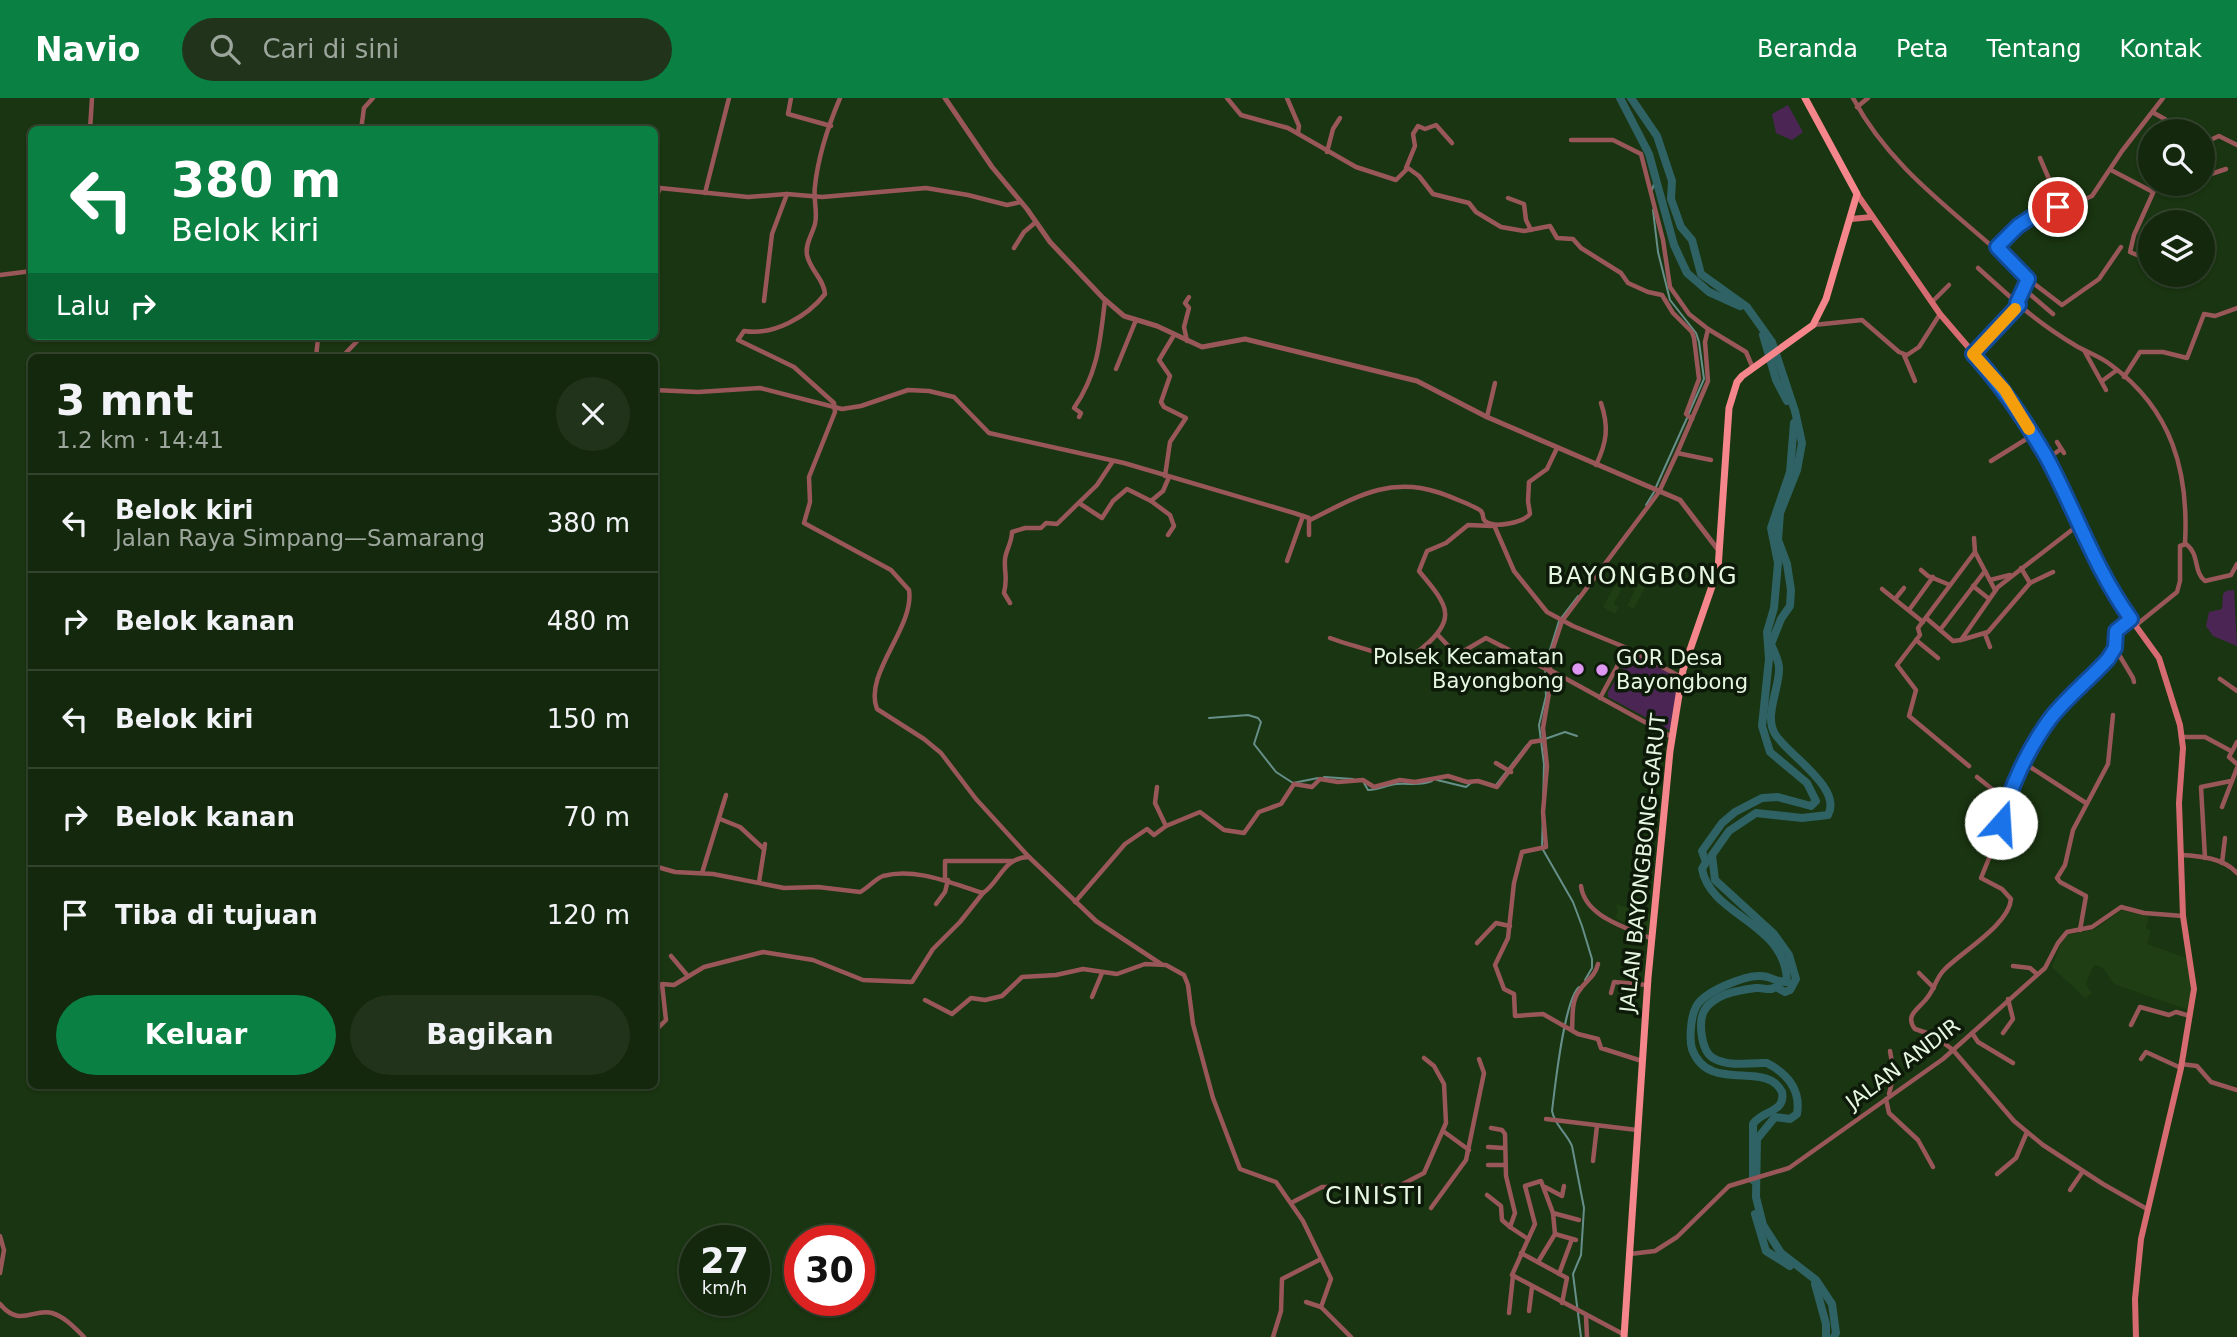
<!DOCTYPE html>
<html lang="id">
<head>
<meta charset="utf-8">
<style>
	body { margin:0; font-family:"DejaVu Sans",sans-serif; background:#21341b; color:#f1f3f6; height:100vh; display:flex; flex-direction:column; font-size:26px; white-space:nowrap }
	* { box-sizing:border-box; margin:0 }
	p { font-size:23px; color:#9da69d }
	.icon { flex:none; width:38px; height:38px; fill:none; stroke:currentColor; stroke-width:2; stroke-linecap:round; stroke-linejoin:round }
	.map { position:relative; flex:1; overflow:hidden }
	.side { position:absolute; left:28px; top:256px; width:630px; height:735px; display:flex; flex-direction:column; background:#14280d; border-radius:10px; box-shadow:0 2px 5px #0004,0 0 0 2px #33442e }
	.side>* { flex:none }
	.top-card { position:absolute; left:28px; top:28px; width:630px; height:214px; border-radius:10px; box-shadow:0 2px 5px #0004,0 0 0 2px #33442e; background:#0b8043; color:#fff; overflow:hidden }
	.controls { position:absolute; left:2138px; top:21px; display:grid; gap:14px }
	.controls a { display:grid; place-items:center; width:77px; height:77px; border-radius:50%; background:#14280d; box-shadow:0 2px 5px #0004,0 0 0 2px #33442e; font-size:35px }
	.speed { position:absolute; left:679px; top:1127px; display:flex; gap:14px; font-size:35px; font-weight:700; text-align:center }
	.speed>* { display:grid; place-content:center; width:91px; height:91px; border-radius:50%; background:#14280d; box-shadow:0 2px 5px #0004,0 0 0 2px #33442e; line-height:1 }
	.speed small { font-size:18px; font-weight:400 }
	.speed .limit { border:10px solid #d22; background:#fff; color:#111 }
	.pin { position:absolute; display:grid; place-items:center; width:60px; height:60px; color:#fff; margin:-30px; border:4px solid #fff; border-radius:50%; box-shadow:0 2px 7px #0007 }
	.me { position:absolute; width:77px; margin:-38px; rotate:19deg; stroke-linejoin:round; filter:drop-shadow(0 0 5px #0008) }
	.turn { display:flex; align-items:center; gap:24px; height:147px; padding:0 28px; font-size:32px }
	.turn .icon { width:91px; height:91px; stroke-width:2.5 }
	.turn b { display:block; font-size:49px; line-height:60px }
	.then { display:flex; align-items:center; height:66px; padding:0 28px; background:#0003; gap:14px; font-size:26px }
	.round { display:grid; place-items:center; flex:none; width:74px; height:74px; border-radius:37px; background:#21341b }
	.overview { display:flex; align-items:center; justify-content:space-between; height:119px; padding:0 28px }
	h1 { font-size:42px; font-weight:600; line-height:52px }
	.cta { display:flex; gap:14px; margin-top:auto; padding:14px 28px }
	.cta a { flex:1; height:80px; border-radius:42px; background:#0b8043; color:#fff; font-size:28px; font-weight:600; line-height:80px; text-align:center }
	.cta a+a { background:#21341b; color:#f1f3f6 }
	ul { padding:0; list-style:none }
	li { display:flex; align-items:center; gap:21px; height:98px; padding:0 28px; border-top:2px solid #33442e }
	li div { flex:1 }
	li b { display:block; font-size:26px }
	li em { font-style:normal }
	header { display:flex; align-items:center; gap:42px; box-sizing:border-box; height:98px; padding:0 35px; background:#0b8043; color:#fff }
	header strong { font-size:33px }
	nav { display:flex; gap:38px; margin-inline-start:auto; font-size:24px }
	.search { width:490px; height:63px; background:#21341b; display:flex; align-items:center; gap:18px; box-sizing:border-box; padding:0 24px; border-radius:38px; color:#9da69d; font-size:26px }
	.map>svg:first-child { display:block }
	.built { fill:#1f3e13 }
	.green { fill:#4b2655 }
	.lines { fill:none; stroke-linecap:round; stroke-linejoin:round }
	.stream { stroke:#668f8a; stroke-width:2 }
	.river { stroke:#2f6264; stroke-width:8 }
	.minor { stroke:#9a5759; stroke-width:4.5 }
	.tertiary { stroke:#9a5759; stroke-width:5 }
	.secondary { stroke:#d66c71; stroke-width:6 }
	.primary { stroke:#f5878c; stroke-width:7 }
	.route-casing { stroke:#114b97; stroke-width:18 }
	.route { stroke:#1a73e8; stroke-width:12 }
	.slow { stroke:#f59e0b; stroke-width:12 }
	.poi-dot { fill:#de98f2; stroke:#0d1909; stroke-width:2.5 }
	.labels { text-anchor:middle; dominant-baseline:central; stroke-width:7; stroke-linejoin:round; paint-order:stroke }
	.poi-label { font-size:21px; fill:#e6f7e1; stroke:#0d1909; text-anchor:end }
	.street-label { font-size:21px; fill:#e6f7e1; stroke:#0d1909 }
	.quarter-label { font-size:24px; letter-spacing:2px; fill:#e6f7e1; stroke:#0d1909 }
</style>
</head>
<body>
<header>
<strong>Navio</strong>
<div class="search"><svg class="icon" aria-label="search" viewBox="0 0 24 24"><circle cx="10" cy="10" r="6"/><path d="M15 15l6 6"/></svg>Cari di sini</div>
<nav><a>Beranda</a><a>Peta</a><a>Tentang</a><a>Kontak</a></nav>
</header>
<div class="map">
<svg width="2237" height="1239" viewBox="0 0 2237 1239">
	<rect width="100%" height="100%" fill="#1a3511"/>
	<g class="built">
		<path d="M1621 476 1645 489 1634 511 1627 508 1635 492 1624 486 1614 506 1619 509 1615 516 1603 509Z"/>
		<path d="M1616 806 1652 817 1650 837 1615 820 1618 814Z"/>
		<path d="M2121 812 2149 819 2146 830 2151 833 2147 846 2189 861 2191 891 2188 912 2114 886 2103 870 2096 867 2092 870 2086 886 2092 896 2085 900 2052 869 2060 847 2068 837 2096 831Z"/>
	</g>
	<g class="green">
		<path d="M1788 7 1803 34 1792 42 1776 35 1772 16Z"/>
		<path d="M2234 492 2237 548 2213 538 2206 528 2209 514 2222 511 2223 496 2226 493Z"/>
		<path d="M1632 555 1682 579 1673 634 1608 599V594Z"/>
	</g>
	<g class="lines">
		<g class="stream">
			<path d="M1652 92 1657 77"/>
			<path d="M1653 112 1658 154 1670 202 1696 235 1699 244 1704 281 1689 315"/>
			<path d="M1656 389 1687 320"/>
			<path d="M1646 407 1654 394"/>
			<path d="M1562 519 1578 498"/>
			<path d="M1545 568 1559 523"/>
			<path d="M1545 574 1546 598 1539 627 1544 666 1542 750 1573 804 1582 828 1592 861V870L1585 882"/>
			<path d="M1209 620 1248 617 1258 620 1261 624 1254 646 1276 674 1293 685 1318 680"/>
			<path d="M1545 641 1565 634 1577 638"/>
			<path d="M1324 679 1353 681"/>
			<path d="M1437 682 1466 689 1471 685"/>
			<path d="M1364 685 1368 692C1379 692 1386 687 1397 686 1409 685 1421 688 1432 683"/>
			<path d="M1496 687 1527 647"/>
			<path d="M1579 889C1564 902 1555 989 1552 1013 1555 1028 1566 1034 1572 1048L1584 1110 1581 1157 1573 1176 1581 1239"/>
		</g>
		<g class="river">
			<path d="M1620 0 1649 56 1674 147 1687 175 1709 194 1740 208"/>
			<path d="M1631 0 1657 38 1672 83 1671 101 1681 129 1692 142 1701 176 1747 209 1772 244 1795 313 1802 345 1797 372 1780 415 1778 442 1787 466 1791 492 1790 508 1781 521 1771 546C1774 554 1780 564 1779 572 1779 591 1764 618 1775 636 1788 657 1843 690 1828 717L1802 720 1756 715 1729 733 1712 757 1715 782 1774 836 1789 857 1796 881 1790 892 1785 894 1776 889C1768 894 1764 889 1756 890 1747 891 1732 894 1724 897 1719 899 1709 905 1706 910 1697 921 1701 953 1713 960 1731 970 1748 964 1767 965 1788 976 1801 992 1797 1016L1790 1021 1775 1019 1757 1041 1756 1099 1763 1127 1781 1155 1816 1182 1832 1206 1836 1235 1834 1239"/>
			<path d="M1763 237 1776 282 1787 303"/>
			<path d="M1753 1082V1026C1762 1012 1786 1015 1782 994 1766 961 1709 997 1692 951 1689 940 1691 918 1696 909 1703 894 1745 877 1761 878 1771 878 1777 885 1787 884 1786 824 1711 819 1702 771L1706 764 1702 753 1722 725 1735 714 1762 700 1778 699 1811 708 1816 703 1807 685 1770 654 1762 628 1769 561 1767 534 1774 510 1778 465 1771 430 1790 374 1794 325"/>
			<path d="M1755 1116 1766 1153 1790 1168"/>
			<path d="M1815 1186 1826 1226V1239"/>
		</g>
		<g class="minor">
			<path d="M791 0 788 16 831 28"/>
			<path d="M840 0C829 26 818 59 815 88 813 101 818 114 815 126 812 137 805 146 807 157 810 172 824 181 825 196 807 219 773 238 744 233L738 242 794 269 834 305 835 314 809 379 810 404 804 425 891 472 909 492C915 529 863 576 877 611L924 641 941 655 976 701 1029 759"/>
			<path d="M1227 0 1241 17 1288 30 1356 69 1396 82 1408 70 1419 78 1433 96 1469 105 1476 114 1501 129 1524 133 1550 128 1557 140 1573 141 1581 150 1621 175 1628 185 1648 194 1662 197 1673 215 1692 234 1694 240 1699 281 1686 316 1692 321"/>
			<path d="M1287 0 1299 28 1298 35"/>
			<path d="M1853 0C1893 76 1966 121 2026 179L2025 192 2017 205C2036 222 2056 236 2078 249 2089 255 2101 259 2111 267 2172 312 2189 373 2185 446"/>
			<path d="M1857 9 1868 0"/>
			<path d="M2154 15 2186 33"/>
			<path d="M90 32 92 0"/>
			<path d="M361 32 364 10 373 0"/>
			<path d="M2203 41 2208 43 2219 38 2237 47"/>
			<path d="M1571 42H1613L1641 56 1663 142 1670 189 1689 216 1708 231 1705 244 1708 283 1678 353 1659 394 1562 523 1551 556 1550 572 1672 639"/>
			<path d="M1327 54 1333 31 1340 20"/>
			<path d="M2040 60 2049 81 2047 93 2050 107 2067 109 2092 98 2122 53 2163 0"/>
			<path d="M1406 70 1415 48 1413 36 1418 28 1425 31 1436 27 1452 45"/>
			<path d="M2111 72 2153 94"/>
			<path d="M2203 75 2211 76 2226 71"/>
			<path d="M2179 86H2180"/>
			<path d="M705 95 729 0"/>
			<path d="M1508 100 1524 106 1526 122 1531 132"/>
			<path d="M654 105 660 90 748 99 787 96 822 99 926 90 968 97 1007 107 1021 104"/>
			<path d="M1997 149 2018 128 2050 107"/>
			<path d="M1014 150 1024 134 1036 124"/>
			<path d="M2151 155 2137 157 2130 154 2134 137 2157 86"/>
			<path d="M1978 170 2017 205"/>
			<path d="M0 177 32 173"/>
			<path d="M2028 181 2062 207 2099 181 2121 149"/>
			<path d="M2025 192 2053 216"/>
			<path d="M764 203 772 136 787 96"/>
			<path d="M1932 204 1949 187"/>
			<path d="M1813 227 1862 222 1899 254 1907 257 1919 249 1940 216"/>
			<path d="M1708 231 1746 254 1752 268"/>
			<path d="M1187 243 1184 229 1189 210 1185 205 1189 199"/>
			<path d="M2085 254 2106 292"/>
			<path d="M1974 255 2019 207"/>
			<path d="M1904 257 1915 283"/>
			<path d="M316 259 318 240"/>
			<path d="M342 259 362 238"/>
			<path d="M1116 271 1136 222"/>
			<path d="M2124 279 2140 254H2163L2187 260 2204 216 2215 218 2237 210"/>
			<path d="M2102 283 2117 272"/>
			<path d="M654 292 698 294 760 290 842 311 861 308 908 292 929 293 954 299 989 335 1124 365 1294 415 1309 420V437"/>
			<path d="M1079 319 1081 315 1074 310C1098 275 1100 244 1105 202"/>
			<path d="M1487 319 1495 285"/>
			<path d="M2057 344 2064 355"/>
			<path d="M1677 355 1711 362"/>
			<path d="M2047 361 2061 351"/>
			<path d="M1991 363 2033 337"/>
			<path d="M1596 367C1607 344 1609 329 1601 305"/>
			<path d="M1165 378 1170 344 1186 320 1164 309 1161 304 1170 278 1159 262 1174 237"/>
			<path d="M1151 403 1170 417 1174 428 1168 437"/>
			<path d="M1079 405 1102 420 1113 403 1127 391 1151 403 1163 393 1169 379"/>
			<path d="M1310 422C1353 401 1387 378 1437 394 1444 396 1477 409 1481 413 1485 418 1481 419 1485 423 1495 431 1524 424 1530 416L1528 403 1529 384 1547 371 1557 350"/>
			<path d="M1494 427 1514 473 1547 514 1573 528 1627 550 1681 579"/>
			<path d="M1974 440 1975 454 1995 492"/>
			<path d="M1287 463 1303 418"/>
			<path d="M2021 470 2030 485"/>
			<path d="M1921 472 1928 478 1950 487"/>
			<path d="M2053 474 2030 485 1988 534 1961 542 1998 489 2077 428"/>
			<path d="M1990 482 2010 477"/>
			<path d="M1973 488 1988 500"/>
			<path d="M1882 491 1923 524"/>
			<path d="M1895 501 1904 490"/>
			<path d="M1010 505 1004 495C1008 478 1004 476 1005 461 1006 452 1012 444 1012 434L1025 430H1041L1046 425 1057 426 1097 387 1113 363"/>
			<path d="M1909 512 1933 479"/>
			<path d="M1926 520 1953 543 1961 542"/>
			<path d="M2131 521 2115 535V550L2108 561 2050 621 2027 658 2007 703 1996 743 1981 780 2002 791 2011 801C2009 827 1961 854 1944 872 1936 880 1934 892 1927 900 1919 911 1904 917 1915 931L1933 937 1953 952 2014 1023 2043 1047 2103 1086 2147 1111"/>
			<path d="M2135 528 2177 494 2180 483V448L2186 446C2200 456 2193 474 2205 483L2231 477 2237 466"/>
			<path d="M1940 532 1985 473"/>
			<path d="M1437 536 1457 557 1486 540 1548 572"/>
			<path d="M1985 536 1990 549"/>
			<path d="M1330 540C1353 549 1377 552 1398 564 1415 559 1448 533 1445 514 1444 501 1427 483 1419 473L1427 453 1446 445 1468 427 1492 428"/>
			<path d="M1916 542 1938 560"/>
			<path d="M2115 550 2133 580 2134 584"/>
			<path d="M1550 572 1549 595 1543 630 1547 668 1543 714 1546 749 1522 754 1514 785 1508 840 1495 867 1504 891 1514 896 1515 918 1543 916 1578 936 1598 941 1601 950 1642 963"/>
			<path d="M2220 581 2237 593"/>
			<path d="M1600 600 1627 550"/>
			<path d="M2183 639H2205L2231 653"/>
			<path d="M2237 644 2229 659 2237 666"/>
			<path d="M1496 665 1511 674"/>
			<path d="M2024 665 2086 705"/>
			<path d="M1969 668 1909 618 1916 592 1897 567 1920 537 1918 530 1975 454"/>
			<path d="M1977 679 2007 703"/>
			<path d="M1157 689 1155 705 1166 728"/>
			<path d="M2222 709 2237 670"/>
			<path d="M720 721 740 729 764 751"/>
			<path d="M2181 757C2200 758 2224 760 2237 775"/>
			<path d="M2205 760 2201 689 2231 683"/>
			<path d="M2222 765 2225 740"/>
			<path d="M654 768 675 774 713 776 784 790 818 789 860 794C868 790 875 781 883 778 916 769 953 786 983 795 1000 784 1003 759 1029 759L1096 823 1161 866"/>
			<path d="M702 775 726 697"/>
			<path d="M945 782V763H1012"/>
			<path d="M759 784 765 746"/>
			<path d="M1581 788C1585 819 1626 829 1652 841"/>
			<path d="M1075 804 1125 746 1147 731 1154 737 1166 728 1200 714 1224 732 1244 735 1259 714 1281 706 1294 686 1312 689 1320 681 1338 684 1363 682 1374 689 1400 682 1415 684 1448 678 1467 684 1478 683 1497 689 1531 644 1544 642"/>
			<path d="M936 806 945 794 948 782"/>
			<path d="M2080 832 2086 798 2060 784 2057 780 2065 767 2073 732 2108 666 2113 617"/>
			<path d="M1477 845 1496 825 1510 828"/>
			<path d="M671 858 687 877"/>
			<path d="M2013 868 2030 870 2037 876"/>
			<path d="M1919 875 1934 890"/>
			<path d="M1611 895 1614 884 1647 887"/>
			<path d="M1092 899 1102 875"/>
			<path d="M925 902 952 916 971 900 985 902 1002 898 1022 879 1056 877 1083 871 1117 876 1145 866 1166 867 1184 877 1188 887 1193 926 1213 1000 1240 1071 1276 1084 1303 1123 1331 1181 1321 1209 1351 1239"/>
			<path d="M2131 927 2140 909 2169 917 2176 914 2190 918"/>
			<path d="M1572 932C1573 919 1571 904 1579 893 1586 882 1595 879 1598 866"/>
			<path d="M654 934 666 922 662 886 674 887 704 869 763 854 813 862 863 882 912 884 933 851 960 824 983 795"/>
			<path d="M1972 935 1978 944 2013 965"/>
			<path d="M2003 935 2013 921 2008 901"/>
			<path d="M2141 961 2146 954 2181 970"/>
			<path d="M2181 966 2197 968 2211 984 2237 992"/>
			<path d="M1889 996 1894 976 1890 953"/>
			<path d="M1886 1001 1889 1015 1918 1042 1933 1069"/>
			<path d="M1546 1021 1637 1032"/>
			<path d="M1491 1030 1502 1032 1505 1036 1506 1078 1515 1115 1510 1129 1528 1141"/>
			<path d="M1443 1033 1469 1052"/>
			<path d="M1488 1049 1504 1050"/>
			<path d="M1593 1063 1597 1028"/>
			<path d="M1488 1067H1504"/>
			<path d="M1997 1076 2016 1060 2027 1034"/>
			<path d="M1545 1089 1562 1098 1564 1088"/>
			<path d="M2070 1092 2083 1073"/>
			<path d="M1487 1097 1501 1108 1502 1122 1510 1129"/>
			<path d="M1291 1105 1322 1089H1397L1424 1075 1446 1025 1444 986 1434 968 1424 960"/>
			<path d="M1431 1110 1466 1062 1484 975 1479 961"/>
			<path d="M1553 1115 1579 1122"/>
			<path d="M1555 1136 1576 1142"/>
			<path d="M0 1138 4 1152 0 1175"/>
			<path d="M1521 1155 1567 1180 1562 1205"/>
			<path d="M1630 1156 1655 1153 1677 1139 1729 1088 1789 1070 1943 961 2045 870 2058 845 2067 834 2092 829 2121 809 2144 815 2183 818"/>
			<path d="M1538 1164 1555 1136 1553 1115 1541 1083 1525 1088 1535 1126 1512 1177 1623 1236"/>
			<path d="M1559 1176 1572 1141"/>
			<path d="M1306 1204 1321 1209"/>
			<path d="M0 1206C20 1230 33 1210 52 1215 65 1219 75 1230 84 1239"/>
			<path d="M1529 1213 1532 1189"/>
			<path d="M1509 1215 1513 1178"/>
			<path d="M1586 1218 1587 1239"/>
			<path d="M1273 1239 1281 1213 1282 1181 1321 1161"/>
		</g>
		<path class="tertiary" d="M945 0 992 69 1027 111 1050 144 1103 200 1124 218 1157 228 1202 249 1245 241 1417 283 1487 319 1680 402 1719 453"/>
		<g class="secondary">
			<path d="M1857 96 1940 216 2005 292 2023 320 2056 379 2107 488 2159 560 2180 627 2183 650 2179 705 2183 818 2194 891 2181 970 2141 1141 2135 1201 2136 1239"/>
			<path d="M1851 121 1872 119"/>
		</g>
		<path class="primary" d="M1624 1239 1648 880 1670 653 1683 572 1718 471 1729 310 1737 284 1742 278 1813 227 1826 201 1857 96 1805 0"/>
	</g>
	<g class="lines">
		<defs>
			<path id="route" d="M2001 725C2010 689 2028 651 2050 621 2066 600 2090 581 2108 561L2115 550 2116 533 2131 521C2095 471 2076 414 2047 360 2025 322 2002 288 1973 256L2019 207 2017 205 2028 181 1997 149 2018 128 2050 107 2058 109"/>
		</defs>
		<use href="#route" class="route-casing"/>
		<use href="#route" class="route"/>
		<path class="slow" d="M2015 211 1973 256 2005 292 2029 331"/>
	</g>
	<g class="poi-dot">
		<circle cx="1578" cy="571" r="7"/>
		<circle cx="1602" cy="572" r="7"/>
	</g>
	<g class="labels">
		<g class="poi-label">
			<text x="1564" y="559">Polsek Kecamatan<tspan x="1564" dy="24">Bayongbong</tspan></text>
			<text x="1616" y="560" text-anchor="start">GOR Desa<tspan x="1616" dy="24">Bayongbong</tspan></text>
		</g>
		<g class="street-label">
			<text transform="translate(1643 765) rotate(-84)">JALAN BAYONGBONG-GARUT</text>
			<text transform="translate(1903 966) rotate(-37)">JALAN ANDIR</text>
		</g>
		<g class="quarter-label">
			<text x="1643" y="478">BAYONGBONG</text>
			<text x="1375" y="1098">CINISTI</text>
		</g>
	</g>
</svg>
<div class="controls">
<a><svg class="icon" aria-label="search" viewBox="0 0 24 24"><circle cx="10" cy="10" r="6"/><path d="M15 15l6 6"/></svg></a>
<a><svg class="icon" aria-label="layers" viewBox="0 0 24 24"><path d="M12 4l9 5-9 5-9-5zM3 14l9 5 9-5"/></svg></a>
</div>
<div class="speed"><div>27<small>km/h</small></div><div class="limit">30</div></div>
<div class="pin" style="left:2058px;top:109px;background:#d93025"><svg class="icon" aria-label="arrive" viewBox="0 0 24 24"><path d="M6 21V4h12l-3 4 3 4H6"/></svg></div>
<svg class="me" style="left:2001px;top:725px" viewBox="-20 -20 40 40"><circle r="19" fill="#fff"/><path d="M0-13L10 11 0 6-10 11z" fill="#1a73e8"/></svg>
<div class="top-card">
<div class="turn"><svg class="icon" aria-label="left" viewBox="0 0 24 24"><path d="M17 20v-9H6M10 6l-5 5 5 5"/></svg><div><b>380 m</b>Belok kiri</div></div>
<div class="then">Lalu<svg class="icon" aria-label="right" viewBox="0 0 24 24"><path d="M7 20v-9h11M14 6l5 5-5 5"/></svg></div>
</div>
<section class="side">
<div class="overview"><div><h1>3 mnt</h1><p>1.2 km · 14:41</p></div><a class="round"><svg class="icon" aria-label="close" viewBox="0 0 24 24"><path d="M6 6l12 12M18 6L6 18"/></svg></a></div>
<ul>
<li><svg class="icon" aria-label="left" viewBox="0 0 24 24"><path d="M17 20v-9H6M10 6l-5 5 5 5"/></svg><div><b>Belok kiri</b><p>Jalan Raya Simpang—Samarang</p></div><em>380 m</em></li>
<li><svg class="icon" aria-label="right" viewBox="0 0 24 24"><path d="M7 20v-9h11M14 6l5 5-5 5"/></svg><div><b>Belok kanan</b></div><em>480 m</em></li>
<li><svg class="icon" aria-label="left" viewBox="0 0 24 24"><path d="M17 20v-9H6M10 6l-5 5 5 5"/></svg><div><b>Belok kiri</b></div><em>150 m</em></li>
<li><svg class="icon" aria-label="right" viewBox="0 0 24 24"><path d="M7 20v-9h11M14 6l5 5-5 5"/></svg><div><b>Belok kanan</b></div><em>70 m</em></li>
<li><svg class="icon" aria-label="arrive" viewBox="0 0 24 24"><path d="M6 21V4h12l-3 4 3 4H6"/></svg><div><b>Tiba di tujuan</b></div><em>120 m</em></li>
</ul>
<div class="cta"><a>Keluar</a><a>Bagikan</a></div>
</section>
</div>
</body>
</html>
